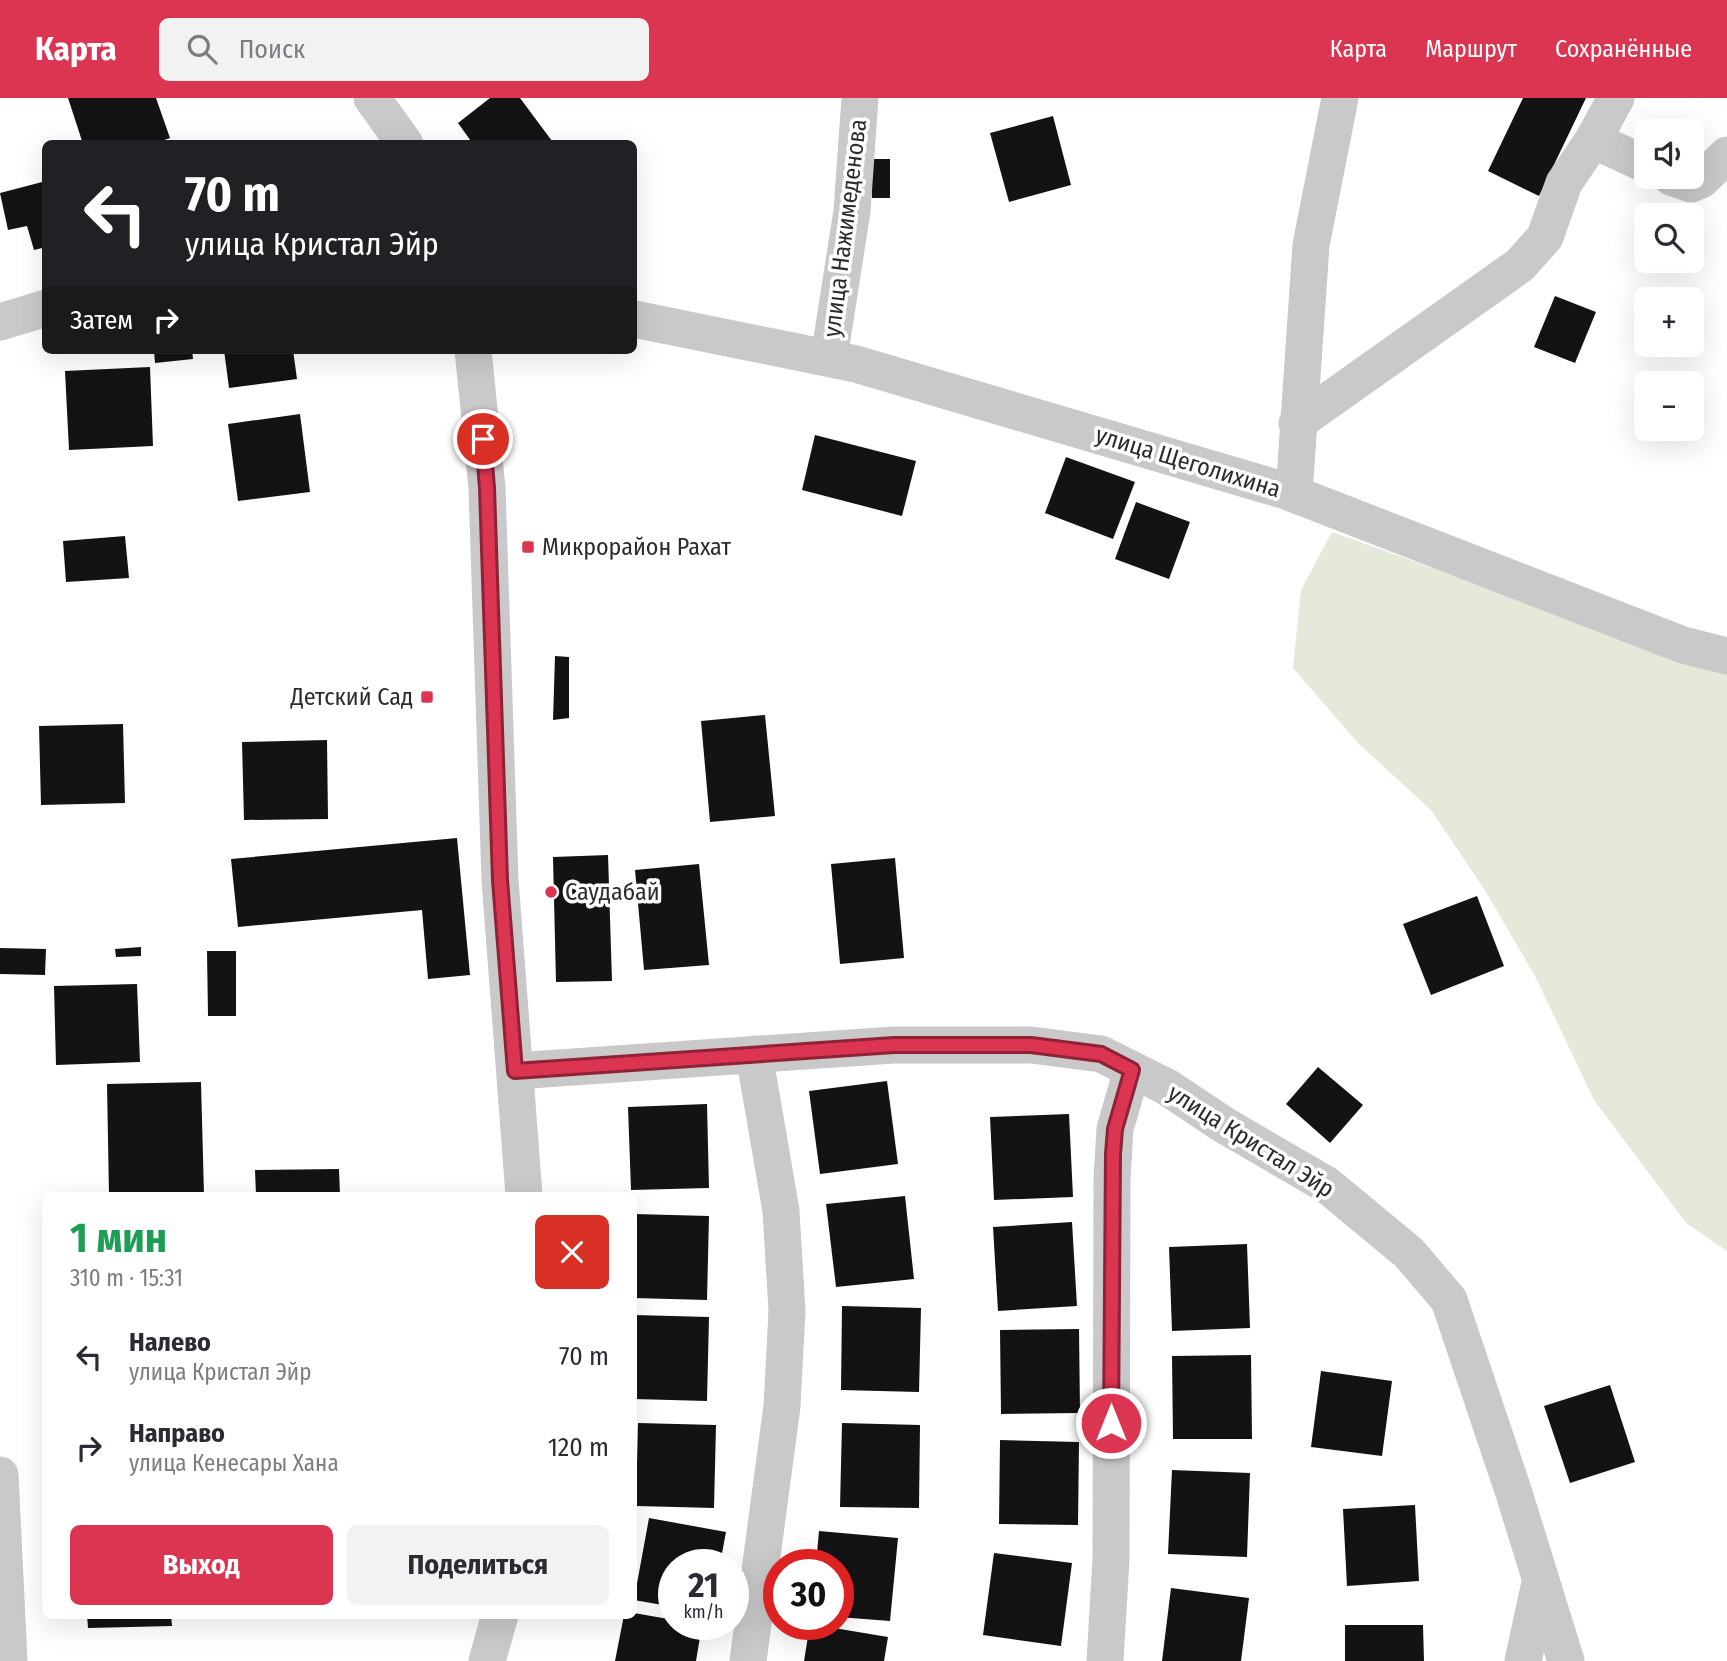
<!DOCTYPE html>
<html lang="ru">
<head>
<meta charset="utf-8">
<style>
	body { margin:0; font-family:"Fira Sans Condensed",sans-serif; background:#f2f2f3; color:#2b2b33; height:100vh; display:flex; flex-direction:column; font-size:26px; white-space:nowrap }
	* { box-sizing:border-box; margin:0 }
	p { font-size:23px; color:#7c7c81 }
	.icon { flex:none; width:38px; height:38px; fill:none; stroke:currentColor; stroke-width:2; stroke-linecap:round; stroke-linejoin:round }
	.map { position:relative; flex:1; overflow:hidden }
	.sheet { position:absolute; left:42px; top:1094px; width:595px; height:427px; display:flex; flex-direction:column; background:#fff; border-radius:10px; box-shadow:0 7px 28px #0002 }
	.sheet>* { flex:none }
	.hud { position:absolute; left:42px; top:42px; width:595px; height:214px; border-radius:10px; box-shadow:0 7px 28px #0002; background:#202124; color:#fff; overflow:hidden }
	.buttons { position:absolute; left:1634px; top:21px; display:grid; gap:14px }
	.buttons a { display:grid; place-items:center; width:70px; height:70px; border-radius:10px; background:#fff; box-shadow:0 7px 28px #0002; font-size:35px }
	.speed { position:absolute; left:658px; top:1451px; display:flex; gap:14px; font-size:35px; font-weight:700; text-align:center }
	.speed>* { display:grid; place-content:center; width:91px; height:91px; border-radius:50%; background:#fff; box-shadow:0 7px 28px #0002; line-height:1 }
	.speed small { font-size:18px; font-weight:400 }
	.speed .limit { border:10px solid #d22; background:#fff; color:#111 }
	.pin { position:absolute; display:grid; place-items:center; width:60px; height:60px; color:#fff; margin:-30px; border:4px solid #fff; border-radius:50%; box-shadow:0 2px 7px #0007 }
	.me { position:absolute; width:77px; margin:-38px; rotate:0deg; stroke-linejoin:round; filter:drop-shadow(0 0 5px #0008) }
	.turn { display:flex; align-items:center; gap:24px; height:147px; padding:0 28px; font-size:32px }
	.turn .icon { width:91px; height:91px; stroke-width:2.5 }
	.turn b { display:block; font-size:49px; line-height:60px }
	.then { display:flex; align-items:center; height:66px; padding:0 28px; background:#0003; gap:14px; font-size:26px }
	.round { display:grid; place-items:center; flex:none; width:74px; height:74px; border-radius:10px; background:#f2f2f3 }
	.overview { display:flex; align-items:center; justify-content:space-between; height:119px; padding:0 28px }
	h1 { font-size:42px; font-weight:700; line-height:52px; color:#1e9e55 }
	.primary-button { display:flex; gap:14px; margin-top:auto; padding:14px 28px }
	.primary-button a { flex:1; height:80px; border-radius:10px; background:#dc3551; color:#fff; font-size:28px; font-weight:700; line-height:80px; text-align:center }
	.primary-button a+a { background:#f2f2f3; color:#2b2b33 }
	ul { padding:0; list-style:none }
	li { display:flex; align-items:center; gap:21px; height:91px; padding:0 28px }
	li div { flex:1 }
	li b { display:block; font-size:26px }
	li em { font-style:normal }
	header { display:flex; align-items:center; gap:42px; box-sizing:border-box; height:98px; padding:0 35px; background:#dc3551; color:#fff }
	header strong { font-size:33px }
	nav { display:flex; gap:38px; margin-inline-start:auto; font-size:24px }
	.search { width:490px; height:63px; background:#f2f2f3; display:flex; align-items:center; gap:18px; box-sizing:border-box; padding:0 24px; border-radius:10px; color:#7c7c81; font-size:26px }
	.map>svg:first-child { display:block }
	.green { fill:#e4e9da }
	.building { fill:#131313 }
	.lines { fill:none; stroke-linecap:round; stroke-linejoin:round }
	.minor { stroke:#c9c9c9; stroke-width:37 }
	.route-casing { stroke:#8f2235; stroke-width:18 }
	.route { stroke:#dc3551; stroke-width:12 }
	.poi-dot { fill:#dc3551; stroke:#fff; stroke-width:2.5 }
	.labels { text-anchor:middle; dominant-baseline:central; stroke-width:7; stroke-linejoin:round; paint-order:stroke }
	.street-label { font-size:24px; fill:#2c2c2c; stroke:#fff }
	.poi-label { font-size:24px; fill:#2c2c2c; stroke:#fff; text-anchor:start }
</style>
</head>
<body>
<header>
<strong>Карта</strong>
<div class="search"><svg class="icon" aria-label="search" viewBox="0 0 24 24"><circle cx="10" cy="10" r="6"/><path d="M15 15l6 6"/></svg>Поиск</div>
<nav><a>Карта</a><a>Маршрут</a><a>Сохранённые</a></nav>
</header>
<div class="map">
<svg width="1727" height="1563" viewBox="0 0 1727 1563">
	<rect width="100%" height="100%" fill="#fff"/>
	<path class="green" d="M1332 434 1727 575V1153L1686 1125 1594 1002 1536 880 1486 794 1431 712 1358 645 1293 570 1301 492Z"/>
	<g class="building">
		<path d="M68 0H156L170 40 153 46H83Z"/>
		<path d="M490 0H520L552 43 549 46H473L458 25Z"/>
		<path d="M1523 0H1586L1539 98 1488 73Z"/>
		<path d="M1053 18 1071 87 1009 104 990 35Z"/>
		<path d="M870 61H890V100H872Z"/>
		<path d="M46 83V149L34 152 27 128 8 132 0 95Z"/>
		<path d="M1555 198 1596 214 1575 265 1534 249Z"/>
		<path d="M154 252H192L193 261 155 265Z"/>
		<path d="M224 252H293L297 281 229 290Z"/>
		<path d="M150 269 153 348 69 352 65 273Z"/>
		<path d="M300 316 310 394 238 403 228 326Z"/>
		<path d="M815 337 916 363 902 418 802 392Z"/>
		<path d="M1066 359 1135 384 1113 441 1045 415Z"/>
		<path d="M1136 404 1190 424 1169 481 1115 461Z"/>
		<path d="M125 438 129 480 66 484 63 443Z"/>
		<path d="M555 558 569 559V620L553 622Z"/>
		<path d="M765 617 775 718 710 724 701 623Z"/>
		<path d="M123 626 125 705 41 707 39 628Z"/>
		<path d="M327 642 328 721 244 722 242 644Z"/>
		<path d="M457 740 470 877 428 881 422 812 238 829 231 761Z"/>
		<path d="M608 757 612 883 556 884 553 759Z"/>
		<path d="M895 760 904 860 840 866 831 766Z"/>
		<path d="M699 766 709 867 644 872 635 772Z"/>
		<path d="M1477 798 1504 868 1431 897 1403 826Z"/>
		<path d="M141 849V858L116 859 115 851Z"/>
		<path d="M0 850 46 851 45 877 0 876Z"/>
		<path d="M207 853H236V918H208Z"/>
		<path d="M137 886 140 964 56 967 54 888Z"/>
		<path d="M1318 969 1363 1007 1330 1045 1286 1006Z"/>
		<path d="M887 983 898 1066 820 1076 809 993Z"/>
		<path d="M201 984 204 1097H109L107 986Z"/>
		<path d="M707 1006 709 1090 631 1092 628 1009Z"/>
		<path d="M1069 1016 1073 1099 994 1102 990 1019Z"/>
		<path d="M339 1071 340 1097H256L255 1072Z"/>
		<path d="M905 1098 914 1181 836 1189 826 1106Z"/>
		<path d="M634 1116 709 1118 707 1202 634 1200Z"/>
		<path d="M1072 1124 1077 1208 998 1213 993 1129Z"/>
		<path d="M1247 1146 1250 1230 1172 1233 1169 1149Z"/>
		<path d="M842 1208 921 1210 919 1294 841 1292Z"/>
		<path d="M634 1217 709 1219 707 1303 634 1301Z"/>
		<path d="M1079 1231 1080 1315 1001 1316 1000 1232Z"/>
		<path d="M1251 1257 1252 1341H1173L1172 1258Z"/>
		<path d="M1321 1273 1392 1283 1382 1358 1311 1349Z"/>
		<path d="M1610 1287 1635 1364 1570 1385 1544 1308Z"/>
		<path d="M638 1325 716 1327 714 1410 636 1408Z"/>
		<path d="M842 1325 920 1327 919 1410 840 1409Z"/>
		<path d="M1000 1342 1079 1344 1078 1427 999 1426Z"/>
		<path d="M1172 1372 1250 1375 1247 1459 1168 1456Z"/>
		<path d="M1415 1407 1419 1483 1347 1488 1343 1411Z"/>
		<path d="M649 1420 726 1434 720 1466H674V1509L634 1502Z"/>
		<path d="M819 1433 898 1440 890 1523 838 1519V1466H816Z"/>
		<path d="M994 1455 1072 1465 1061 1548 983 1537Z"/>
		<path d="M1171 1490 1249 1500 1241 1563H1162Z"/>
		<path d="M634 1515 674 1522V1526L702 1527 696 1563H615L624 1517H634Z"/>
		<path d="M87 1517H171L172 1528 88 1530Z"/>
		<path d="M810 1526 888 1539 884 1563H804Z"/>
		<path d="M1345 1527H1423L1424 1563H1345Z"/>
	</g>
	<g class="lines">
		<g class="minor">
			<path d="M372 0 405 46"/>
			<path d="M1593 42 1647 67"/>
			<path d="M1671 79 1691 86 1701 82 1727 57"/>
			<path d="M634 221 856 266 1286 393 1683 547 1727 558"/>
			<path d="M0 224 46 210"/>
			<path d="M473 252 487 390 500 782 524 1097"/>
			<path d="M829 260 852 113 860 0"/>
			<path d="M1297 325 1520 167 1545 139 1564 85 1593 42 1616 0"/>
			<path d="M1294 396 1311 147 1340 0"/>
			<path d="M515 973 894 947H1031L1101 956 1167 989 1224 1027 1327 1087 1409 1155 1449 1202 1513 1392 1566 1563"/>
			<path d="M0 1377 9 1563"/>
			<path d="M487 1563 500 1517"/>
			<path d="M748 1563 782 1308 787 1213 781 1113 754 956"/>
			<path d="M1105 1563 1111 1461 1112 1080 1115 1031 1132 972"/>
			<path d="M1523 1563 1540 1485"/>
		</g>
	</g>
	<g class="lines">
		<defs>
			<path id="route" d="M483 341 487 390 500 782 515 973 894 947H1031L1101 956 1132 972 1115 1031 1113 1056 1111 1325"/>
		</defs>
		<use href="#route" class="route-casing"/>
		<use href="#route" class="route"/>
	</g>
	<g class="poi-dot">
		<rect x="521" y="442" width="14" height="14" rx="3.5"/>
		<rect x="420" y="592" width="14" height="14" rx="3.5"/>
		<circle cx="551" cy="794" r="7"/>
	</g>
	<g class="labels">
		<g class="street-label">
			<text transform="translate(845 130) rotate(-83)">улица Нажимеденова</text>
			<text transform="translate(1188 364) rotate(17)">улица Щеголихина</text>
			<text transform="translate(1251 1043) rotate(32)">улица Кристал Эйр</text>
		</g>
		<g class="poi-label">
			<text x="542" y="449">Микрорайон Рахат</text>
			<text x="413" y="599" text-anchor="end">Детский Сад</text>
			<text x="565" y="794">Саудабай</text>
		</g>
	</g>
</svg>
<div class="buttons">
<a><svg class="icon" aria-label="sound" viewBox="0 0 24 24"><path d="M4 9h4l5-4v14l-5-4H4zM17 9q2 3 0 6"/></svg></a>
<a><svg class="icon" aria-label="search" viewBox="0 0 24 24"><circle cx="10" cy="10" r="6"/><path d="M15 15l6 6"/></svg></a>
<a>+</a>
<a>−</a>
</div>
<div class="speed"><div>21<small>km/h</small></div><div class="limit">30</div></div>
<div class="pin" style="left:483px;top:341px;background:#d93025"><svg class="icon" aria-label="arrive" viewBox="0 0 24 24"><path d="M6 21V4h12l-3 4 3 4H6"/></svg></div>
<svg class="me" style="left:1111px;top:1325px" viewBox="-20 -20 40 40"><circle r="17" fill="#dc3551" stroke="#fff" stroke-width="3"/><path d="M0-11L8 9 0 5-8 9z" fill="#fff"/></svg>
<div class="hud">
<div class="turn"><svg class="icon" aria-label="left" viewBox="0 0 24 24"><path d="M17 20v-9H6M10 6l-5 5 5 5"/></svg><div><b>70 m</b>улица Кристал Эйр</div></div>
<div class="then">Затем<svg class="icon" aria-label="right" viewBox="0 0 24 24"><path d="M7 20v-9h11M14 6l5 5-5 5"/></svg></div>
</div>
<section class="sheet">
<div class="overview"><div><h1>1 мин</h1><p>310 m · 15:31</p></div><a class="round" style="background:#d93025;color:#fff"><svg class="icon" aria-label="close" viewBox="0 0 24 24"><path d="M6 6l12 12M18 6L6 18"/></svg></a></div>
<ul>
<li><svg class="icon" aria-label="left" viewBox="0 0 24 24"><path d="M17 20v-9H6M10 6l-5 5 5 5"/></svg><div><b>Налево</b><p>улица Кристал Эйр</p></div><em>70 m</em></li>
<li><svg class="icon" aria-label="right" viewBox="0 0 24 24"><path d="M7 20v-9h11M14 6l5 5-5 5"/></svg><div><b>Направо</b><p>улица Кенесары Хана</p></div><em>120 m</em></li>
</ul>
<div class="primary-button"><a>Выход</a><a>Поделиться</a></div>
</section>
</div>
</body>
</html>
